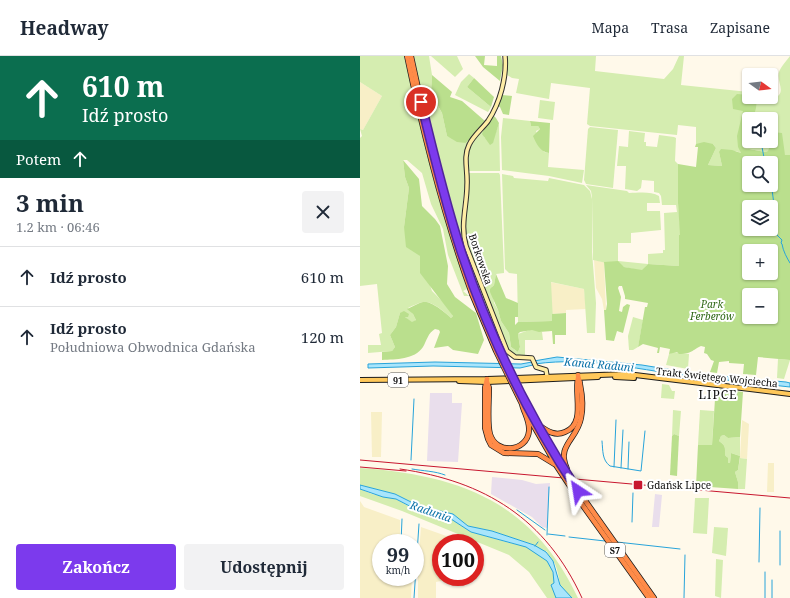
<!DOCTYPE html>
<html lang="pl">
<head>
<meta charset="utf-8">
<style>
	body { margin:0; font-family:"Noto Serif",serif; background:#f2f2f3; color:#1f2937; height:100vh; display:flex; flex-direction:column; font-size:15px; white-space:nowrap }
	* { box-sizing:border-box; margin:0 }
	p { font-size:13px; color:#747a83 }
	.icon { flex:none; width:22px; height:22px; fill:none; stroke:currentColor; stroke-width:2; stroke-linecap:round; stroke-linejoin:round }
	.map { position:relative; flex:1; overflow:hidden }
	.drawer { display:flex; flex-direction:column; background:#fff; width:360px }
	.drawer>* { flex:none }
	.guide { background:#0b6e4f; color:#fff; overflow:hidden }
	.needle { width:26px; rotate:105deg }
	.controls { position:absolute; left:382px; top:12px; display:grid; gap:8px }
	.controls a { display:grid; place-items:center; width:36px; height:36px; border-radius:4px; background:#fff; box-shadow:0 1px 3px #0004; font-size:20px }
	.speed { position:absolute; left:12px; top:478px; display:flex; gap:8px; font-size:20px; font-weight:700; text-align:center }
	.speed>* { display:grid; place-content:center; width:52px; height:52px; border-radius:50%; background:#fff; box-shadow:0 1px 3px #0004; line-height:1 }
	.speed small { font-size:10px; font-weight:400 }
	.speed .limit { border:6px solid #d22; background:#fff; color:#111 }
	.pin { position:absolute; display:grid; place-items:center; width:34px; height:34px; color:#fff; margin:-17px; border:2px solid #fff; border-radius:50%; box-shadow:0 1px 4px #0007 }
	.me { position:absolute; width:44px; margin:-22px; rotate:327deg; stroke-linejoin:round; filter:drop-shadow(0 0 3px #0008) }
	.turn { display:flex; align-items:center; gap:14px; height:84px; padding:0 16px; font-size:18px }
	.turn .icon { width:52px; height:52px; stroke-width:2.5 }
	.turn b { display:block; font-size:28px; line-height:34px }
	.then { display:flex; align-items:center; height:38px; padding:0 16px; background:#0003; gap:8px; font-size:15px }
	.round { display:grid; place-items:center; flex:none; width:42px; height:42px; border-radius:4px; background:#f2f2f3 }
	.head { display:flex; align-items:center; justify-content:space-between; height:68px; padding:0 16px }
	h1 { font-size:24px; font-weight:700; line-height:30px }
	.button { display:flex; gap:8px; margin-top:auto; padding:8px 16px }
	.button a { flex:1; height:46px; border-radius:4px; background:#7c3aed; color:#fff; font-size:16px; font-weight:700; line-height:46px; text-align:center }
	.button a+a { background:#f2f2f3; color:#1f2937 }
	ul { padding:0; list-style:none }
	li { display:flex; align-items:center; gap:12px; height:60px; padding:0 16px; border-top:1px solid #e0e1e3 }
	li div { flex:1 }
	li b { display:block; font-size:15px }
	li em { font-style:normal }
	header { display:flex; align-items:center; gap:24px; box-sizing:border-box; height:56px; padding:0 20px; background:#fff; border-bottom:1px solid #e0e1e3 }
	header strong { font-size:19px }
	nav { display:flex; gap:22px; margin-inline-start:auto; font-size:14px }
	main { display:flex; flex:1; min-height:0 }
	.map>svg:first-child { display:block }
	.industrial { fill:#e9deec }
	.farmland { fill:#f8efc7 }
	.green { fill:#d5edb0 }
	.forest { fill:#badf8d; fill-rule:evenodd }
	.water { fill:#a8e5fc; stroke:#28a4da }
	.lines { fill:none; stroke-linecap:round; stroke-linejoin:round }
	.stream { stroke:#28a4da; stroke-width:1 }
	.secondary-casing { stroke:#2d2d2d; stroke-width:5.5 }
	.primary-casing { stroke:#1c1c1c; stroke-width:6 }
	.highway-casing { stroke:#1c1c1c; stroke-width:6 }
	.secondary { stroke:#ffeda5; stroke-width:3.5 }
	.primary { stroke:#ffc85a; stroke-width:4 }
	.highway { stroke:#ff8b48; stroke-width:4.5 }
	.rail { stroke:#c8172f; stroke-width:1 }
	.highway-bridge-casing { stroke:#1c1c1c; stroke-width:6; stroke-linecap:butt }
	.highway-bridge { stroke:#ff8b48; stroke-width:4.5 }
	.route-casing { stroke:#51269a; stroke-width:10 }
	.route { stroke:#7c3aed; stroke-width:7 }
	.poi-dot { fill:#c8172f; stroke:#fff; stroke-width:1.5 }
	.labels { text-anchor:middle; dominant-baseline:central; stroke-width:4; stroke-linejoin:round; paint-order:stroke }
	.shield { fill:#fff; stroke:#545454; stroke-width:1 }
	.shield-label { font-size:9px; font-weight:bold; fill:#0b0b0b }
	.street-label { font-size:10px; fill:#0b0b0b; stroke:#fff }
	.park-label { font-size:10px; font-style:italic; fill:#2f6816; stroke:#fff }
	.poi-label { font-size:10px; fill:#0b0b0b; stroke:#fff; text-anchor:start }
	.water-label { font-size:11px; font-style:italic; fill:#0971a8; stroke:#fff }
	.quarter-label { font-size:12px; letter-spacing:1px; fill:#0b0b0b; stroke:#fff }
</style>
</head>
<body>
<header>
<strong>Headway</strong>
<nav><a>Mapa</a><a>Trasa</a><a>Zapisane</a></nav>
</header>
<main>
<section class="drawer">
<div class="guide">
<div class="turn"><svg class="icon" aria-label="ahead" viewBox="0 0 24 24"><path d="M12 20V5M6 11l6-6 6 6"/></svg><div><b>610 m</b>Idź prosto</div></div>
<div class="then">Potem<svg class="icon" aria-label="ahead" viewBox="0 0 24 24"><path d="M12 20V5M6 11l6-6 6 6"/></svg></div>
</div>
<div class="head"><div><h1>3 min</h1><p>1.2 km · 06:46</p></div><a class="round"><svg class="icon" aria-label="close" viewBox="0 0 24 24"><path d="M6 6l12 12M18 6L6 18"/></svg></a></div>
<ul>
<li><svg class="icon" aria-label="ahead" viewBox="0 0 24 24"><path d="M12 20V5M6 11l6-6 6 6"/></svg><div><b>Idź prosto</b></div><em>610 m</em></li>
<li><svg class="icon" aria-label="ahead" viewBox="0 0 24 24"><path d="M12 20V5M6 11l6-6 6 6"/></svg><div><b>Idź prosto</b><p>Południowa Obwodnica Gdańska</p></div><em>120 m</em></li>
</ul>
<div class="button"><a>Zakończ</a><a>Udostępnij</a></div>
</section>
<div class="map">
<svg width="430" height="542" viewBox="0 0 430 542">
	<rect width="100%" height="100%" fill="#fff9ea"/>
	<g class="industrial">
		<path d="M70 337H92V347H102L98 406 67 405Z"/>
		<path d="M132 421 162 424 176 428 190 427 187 472 182 471 172 461 131 438Z"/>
		<path d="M295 438 302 439 299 471H292Z"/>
	</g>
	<g class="farmland">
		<path d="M0 26 22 40 3 74 0 73Z"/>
		<path d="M234 204 244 206 246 254H244L242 243 236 232Z"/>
		<path d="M190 226 224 233 226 253 206 254V257L192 258Z"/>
		<path d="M11 356H22L21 401H12Z"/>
		<path d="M382 364 389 368 387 403 380 402Z"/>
		<path d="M408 407H414V436H407Z"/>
		<path d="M0 445 4 451 40 464V487H21V521H52L51 542H0Z"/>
		<path d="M61 471 106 487H81V521H87L86 524 76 526V542H57H58V508Z"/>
	</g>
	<g class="green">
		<path d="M0 0H44L78 141 107 233 103 235 109 240H104L88 199 83 173 71 148 62 117 47 104H43L45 121 49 132 44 171 60 200 72 235 89 252 93 260 91 262C86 257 71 244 63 246 58 247 52 250 48 252L53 258 56 264 52 267 45 261H48L40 257 36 271 30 279 35 291 32 295 8 297V289H21L19 278 22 277 17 228 0 230V82L2 80 0 73 3 74 22 40 0 26Z"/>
		<path d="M54 0H69L72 19 71 37 82 57 87 80 106 87 110 84 107 89 104 102 106 119 101 163 102 180 143 292C131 264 118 235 108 206 84 139 68 69 54 0Z"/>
		<path d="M71 0H97L103 13 95 21Z"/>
		<path d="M147 0H236L235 15 304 23 313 13 319 0H324L321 29 389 36V41H411V44C429 38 416 27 419 16 421 11 426 5 430 0V99H425L413 76 411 82V63H389L378 87 381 97 376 95 359 96 362 110 348 109 356 92 353 88H336V71L318 69 317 79 230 70 227 68 230 32 191 27 189 43 156 37 159 23 152 22 147 19Z"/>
		<path d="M109 18 114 22 107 31 131 51 128 56 95 39 101 26Z"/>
		<path d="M180 44 195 46 193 64 178 62Z"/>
		<path d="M143 62 170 65 171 70H178L180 73 176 75 184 96 189 97 188 111 224 114 222 127 189 120 142 114 141 81Z"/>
		<path d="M139 67 140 115H108C106 92 109 90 124 73V81L132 87Z"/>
		<path d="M230 71 258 74 253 132 226 128 224 124 228 73Z"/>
		<path d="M269 75 285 77 284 86H286V90L297 91 299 79 314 81 316 82 315 105 318 108V147L321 179H319V210L288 208 282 215 233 204 232 141 231 135 226 129 267 135 269 137C278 137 291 135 299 140L300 147H287V155H300L301 174 271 177V187H258V205L288 208V198L303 197V194H305L304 157 317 156 316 149H302L301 140 299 137 294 136V125L282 124 281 132 277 135 265 133 266 110H257L259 90 268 91Z"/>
		<path d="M391 85H410L408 95 405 96 384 92V89Z"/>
		<path d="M109 117H139L140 119 144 214V217L136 218 134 229 132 231 134 247 138 254 141 265 149 277 151 291 158 296 160 291 158 278 172 273 182 276 183 284H165V301L154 300 148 294 138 269 140 267H138L107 189 106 182 108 180H105L104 175Z"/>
		<path d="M142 118 153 120 154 122 188 125 189 122 224 129 230 135 232 143V196L236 247 235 277H227L224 233 191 226 193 265 158 266 157 218 149 217 145 213Z"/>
		<path d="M273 261 283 264 278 291 273 294H269L268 280Z"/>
		<path d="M313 296 329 298 328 313 306 309 309 298Z"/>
		<path d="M418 303 430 304 424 323 417 322Z"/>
		<path d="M302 328 309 329 312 335H315L314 343 301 342Z"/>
		<path d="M313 354 321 355 319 380 314 378 312 380Z"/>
		<path d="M340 354 354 355 352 389H338Z"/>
		<path d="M364 379 368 382 380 381V400L371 397 370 407 368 408 367 401 365 399C365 391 366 390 359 385L361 380Z"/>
		<path d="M380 402 387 403 385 433H378V426L375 416 378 414Z"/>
		<path d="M0 412C100 419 173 446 218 542H204L202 540C200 530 199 518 195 508 192 503 187 500 187 495L186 496 174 489 132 475 108 470 93 458 60 450 35 438 4 430 0 429Z"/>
		<path d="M0 433 12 438 36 443 52 452 66 458 91 463 111 476 154 488 165 489 188 505 192 513 198 542H187L169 516 149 499 42 455 0 440Z"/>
		<path d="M335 442H349L347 478 333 477Z"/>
		<path d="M354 471 368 472 366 500 352 497Z"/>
		<path d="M356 503 363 504 361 542 355 540Z"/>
	</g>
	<g class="forest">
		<path d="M115 0H125L124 9 137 10V0H141L143 9 140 25 123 11Z"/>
		<path d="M72 19 92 36 90 41 102 45 125 65 119 74 106 87 97 86 87 80 82 57 71 37Z"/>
		<path d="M114 22 134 41 131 51 107 31Z"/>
		<path d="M377 38 389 39V41L397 43 396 52 393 63H389V85H391L384 89V92L405 96 408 95 412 76 422 77 425 99H430V304L398 301 396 319 383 318 384 308 369 307V305L359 306 357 317 350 316 354 305 351 304 347 298 344 297 345 291 341 290C332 294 332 298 319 298L317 296 309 298 310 293 300 291 299 297H297L298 292 283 288 278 291 285 251H287L288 247 265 243V240L262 230H259L258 232 261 241 259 255 262 256 263 251 267 248 270 249 263 277 257 275 254 285 246 284 244 254H246L247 248 244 206 258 205 264 211 282 214 288 208 319 210V179H320L318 147V108L336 111 338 91H335L336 88 344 86 353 88 356 92 348 109 362 110 359 96 361 93 372 94 381 97 378 91 377 80 383 55 373 53 372 43ZM389 107H411V129H389ZM389 151H411V173H389ZM389 195H411V217H389ZM389 239H411V261H389Z"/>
		<path d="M142 39 152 40 149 59 143 58 140 51 137 50 140 41Z"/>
		<path d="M134 60 136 62 139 67 133 87 130 89 122 78 124 73 132 61Z"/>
		<path d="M170 65 190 67 189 97C180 96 176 87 173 80L180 73 178 70H171Z"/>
		<path d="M43 104 59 123 62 150 75 163 80 170 88 210 87 228 95 241 116 257 124 284 118 298 93 294 88 290 74 292 80 276 79 274 75 273C68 277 67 284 63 291 54 304 36 303 22 304V296L32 295 35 291 30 279 36 271 40 257 44 255 49 258 48 261H45L52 266 56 264 53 258 47 253C52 251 58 247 63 246 70 244 86 257 91 262L93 260 60 217V200L46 191 44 171 49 132 45 121Z"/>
		<path d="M136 218 146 242 158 247V261H155V269L158 266 192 265V258L206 257V279H195V288H193L192 275 179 276 172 274 160 276 158 278 160 291 158 296 151 291 149 277 141 265 138 254 130 236V233L134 229Z"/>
		<path d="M351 332 383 336 380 381 368 382 364 379 361 380 359 385C366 390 365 391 365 399L368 402V407H370L371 397 380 400 378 414 375 416 378 426V433L336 430 338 389H352L355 343H350Z"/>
		<path d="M314 378 319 380 317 420 310 419 312 380Z"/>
	</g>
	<g class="water">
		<path d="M197 301 282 309 337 318V321C283 315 230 300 175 308L174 305Z"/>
		<path d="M75 306 161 308 172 306 173 309 160 312 73 310 8 312V308Z"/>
		<path d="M340 318 426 326 430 327V331L339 321Z"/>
		<path d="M0 429 35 438 59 450 93 458 108 470 132 475 174 489 186 496 193 505 200 529 212 542H196L191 529 194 527 193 516 187 505 166 491 111 476 91 463 63 457 36 443 23 441 0 433Z"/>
	</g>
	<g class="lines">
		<g class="stream">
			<path d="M402 91 405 107"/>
			<path d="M411 126 415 156 413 169 417 179 422 184 421 187 422 188C423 195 427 202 430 207"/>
			<path d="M242 385C243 395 242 404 250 410L281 415 285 375"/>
			<path d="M51 404 54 343"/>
			<path d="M254 411 256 364"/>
			<path d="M261 412 263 374"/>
			<path d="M52 413C63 415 75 415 85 419"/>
			<path d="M268 413 269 386"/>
			<path d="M157 454 185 474"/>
			<path d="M272 466 273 437"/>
			<path d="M188 478 205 480"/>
			<path d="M187 479 189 431"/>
			<path d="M209 481 245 485"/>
			<path d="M257 486 320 493"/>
			<path d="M41 487 42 463"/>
			<path d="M175 490 178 486"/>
			<path d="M399 506 400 452"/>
			<path d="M420 509V475"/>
			<path d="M54 542 59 468"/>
			<path d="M324 542 325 499"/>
			<path d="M405 542V516"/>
			<path d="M412 542V524"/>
		</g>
		<defs>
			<path id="secondary" d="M145 0C147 21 140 47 128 65 122 73 113 80 109 89 103 101 108 115 107 129 107 150 100 168 106 190L147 295 155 301 172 302 176 311 186 314 187 320"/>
			<g id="primary">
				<path d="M255 321 274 322"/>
				<path d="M0 324 127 323 267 318 430 338"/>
				<path d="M99 325 127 326 238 321"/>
			</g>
			<g id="highway">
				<path d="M47 0C64 81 84 161 112 238"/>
				<path d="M51 0C68 80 88 160 116 237"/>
				<path d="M127 323 125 332V372L128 383 131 389 144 397 178 398 196 409"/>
				<path d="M127 326 129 332C129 344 127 368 130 378 136 399 167 396 169 375 170 365 164 357 162 348"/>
				<path d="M168 360 195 407"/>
				<path d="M177 368C186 374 194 381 205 376 226 368 214 339 218 322"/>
				<path d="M207 413C196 389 217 384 221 362 223 353 222 338 220 328 220 325 218 322 218 319"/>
				<path d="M212 426 294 542"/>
				<path d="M221 447 289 542"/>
			</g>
		</defs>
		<use href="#secondary" class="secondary-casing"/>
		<use href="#primary" class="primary-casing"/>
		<use href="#highway" class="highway-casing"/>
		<use href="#secondary" class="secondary"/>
		<use href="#primary" class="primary"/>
		<use href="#highway" class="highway"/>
		<g class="rail">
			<path d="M0 404 430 442"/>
			<path d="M0 411 46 415"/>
			<path d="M40 413C125 425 186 463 222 542"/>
		</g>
		<defs>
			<g id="highway-bridge">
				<path d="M116 237C142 303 173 366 212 426"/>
				<path d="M112 238 136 295 162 348"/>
				<path d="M196 409 221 447"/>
			</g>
		</defs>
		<use href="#highway-bridge" class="highway-bridge-casing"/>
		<use href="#highway-bridge" class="highway-bridge"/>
	</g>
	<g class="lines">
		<defs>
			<path id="route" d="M61 46C73 96 85 146 101 195 129 280 169 361 218 435"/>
		</defs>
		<use href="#route" class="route-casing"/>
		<use href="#route" class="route"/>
	</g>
	<rect class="poi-dot" x="273" y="424" width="10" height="10" rx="2"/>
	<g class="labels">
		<g class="shield">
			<rect x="28" y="317" width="20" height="14" rx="3"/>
			<rect x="245" y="487" width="20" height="14" rx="3"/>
		</g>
		<g class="shield-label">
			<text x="38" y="324">91</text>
			<text x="255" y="494">S7</text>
		</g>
		<g class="street-label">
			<text transform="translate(121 203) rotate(71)">Borkowska</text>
			<text transform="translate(357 321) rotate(6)">Trakt Świętego Wojciecha</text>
		</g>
		<g class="park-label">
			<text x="352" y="248">Park<tspan x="352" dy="12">Ferberów</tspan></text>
		</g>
		<g class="poi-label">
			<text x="287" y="429">Gdańsk Lipce</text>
		</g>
		<g class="water-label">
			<text transform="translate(239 308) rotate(5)">Kanał Raduni</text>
			<text transform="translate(71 455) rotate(19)">Radunia</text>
		</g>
		<g class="quarter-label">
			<text x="358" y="338">LIPCE</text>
		</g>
	</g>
</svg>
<div class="controls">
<a><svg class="needle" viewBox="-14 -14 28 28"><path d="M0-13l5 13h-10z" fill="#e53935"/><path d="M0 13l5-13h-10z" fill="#747a83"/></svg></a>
<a><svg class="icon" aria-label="sound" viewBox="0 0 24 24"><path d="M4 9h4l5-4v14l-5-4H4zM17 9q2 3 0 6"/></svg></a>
<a><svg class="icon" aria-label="search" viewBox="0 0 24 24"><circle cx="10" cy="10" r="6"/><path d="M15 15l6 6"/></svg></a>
<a><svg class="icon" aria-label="layers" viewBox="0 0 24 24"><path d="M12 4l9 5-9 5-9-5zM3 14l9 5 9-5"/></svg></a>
<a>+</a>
<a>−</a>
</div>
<div class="speed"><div>99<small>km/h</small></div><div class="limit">100</div></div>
<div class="pin" style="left:61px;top:46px;background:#d93025"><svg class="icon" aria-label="arrive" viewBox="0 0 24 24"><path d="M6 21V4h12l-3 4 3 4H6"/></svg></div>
<svg class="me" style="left:218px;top:435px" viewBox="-20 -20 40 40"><path d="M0-17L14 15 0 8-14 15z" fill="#7c3aed" stroke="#fff" stroke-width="4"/></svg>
</div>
</main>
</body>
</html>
